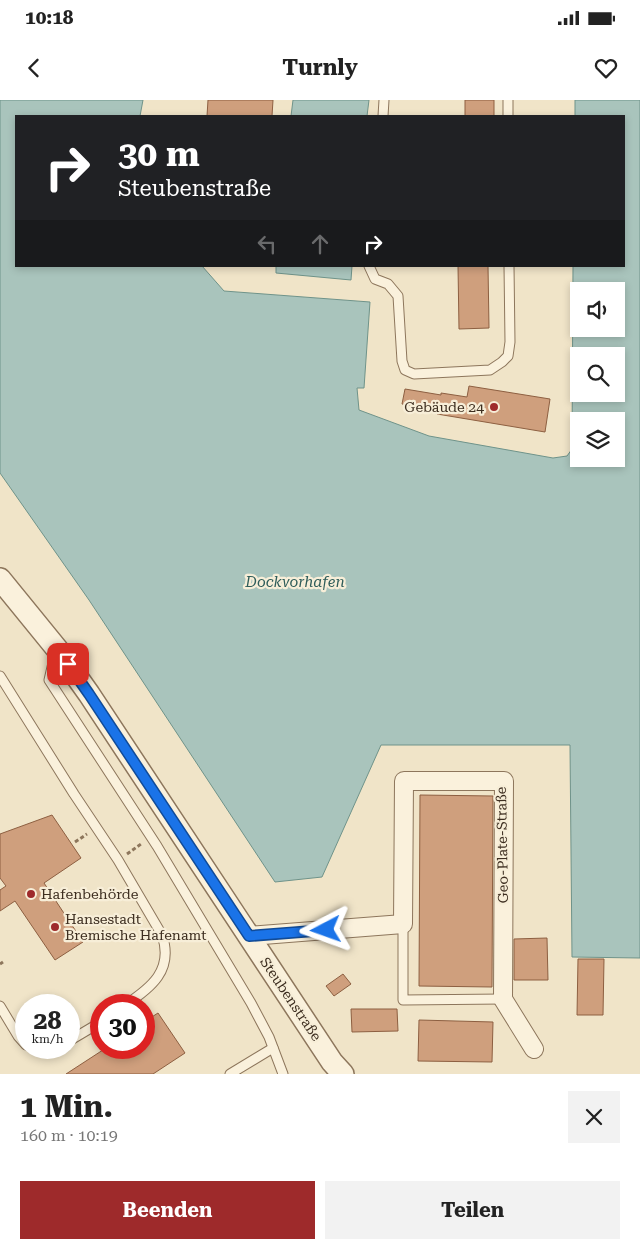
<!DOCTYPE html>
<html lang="de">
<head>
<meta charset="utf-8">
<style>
	body { margin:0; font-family:"Roboto Serif",serif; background:#f2f2f2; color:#222; height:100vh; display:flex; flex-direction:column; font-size:19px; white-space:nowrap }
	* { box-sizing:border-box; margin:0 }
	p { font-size:16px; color:#767676 }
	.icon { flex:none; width:28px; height:28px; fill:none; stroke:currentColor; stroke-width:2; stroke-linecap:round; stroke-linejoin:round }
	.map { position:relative; height:974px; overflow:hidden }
	.side { display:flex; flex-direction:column; background:#fff; flex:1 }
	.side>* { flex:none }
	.top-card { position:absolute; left:15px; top:15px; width:610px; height:152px; border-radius:0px; box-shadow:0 2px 8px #0003; background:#202124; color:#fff; overflow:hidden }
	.controls { position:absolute; left:570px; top:182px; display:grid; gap:10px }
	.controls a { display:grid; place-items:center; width:55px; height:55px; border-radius:0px; background:#fff; box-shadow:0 2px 8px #0003; font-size:25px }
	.speed { position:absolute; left:15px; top:894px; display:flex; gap:10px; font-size:25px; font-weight:700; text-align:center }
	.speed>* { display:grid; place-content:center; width:65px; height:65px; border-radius:50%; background:#fff; box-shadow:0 2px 8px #0003; line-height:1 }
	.speed small { font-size:12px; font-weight:400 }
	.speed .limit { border:8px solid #d22; background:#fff; color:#111 }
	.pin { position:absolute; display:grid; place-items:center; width:42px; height:42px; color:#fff; margin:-21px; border-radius:10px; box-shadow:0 2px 8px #0006 }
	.me { position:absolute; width:55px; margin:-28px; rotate:266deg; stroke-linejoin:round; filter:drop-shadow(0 0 4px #0008) }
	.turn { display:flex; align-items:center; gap:18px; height:105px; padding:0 20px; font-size:22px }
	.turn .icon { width:65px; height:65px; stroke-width:2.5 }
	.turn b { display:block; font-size:35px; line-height:42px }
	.lanes { display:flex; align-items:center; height:48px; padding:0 20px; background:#0003; justify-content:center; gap:25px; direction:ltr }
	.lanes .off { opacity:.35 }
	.round { display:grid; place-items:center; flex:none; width:52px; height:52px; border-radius:0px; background:#f2f2f2 }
	.overview { display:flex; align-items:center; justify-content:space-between; height:85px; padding:0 20px }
	h1 { font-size:30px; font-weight:700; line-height:38px }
	.cta { display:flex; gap:10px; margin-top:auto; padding:10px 20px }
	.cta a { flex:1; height:58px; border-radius:0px; background:#9e2a2b; color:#fff; font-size:20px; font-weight:700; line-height:58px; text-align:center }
	.cta a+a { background:#f2f2f2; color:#222 }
	.status { display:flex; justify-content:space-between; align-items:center; height:35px; padding:0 25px; background:#fff; direction:ltr }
	.status svg { height:14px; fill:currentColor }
	header { display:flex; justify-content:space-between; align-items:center; height:65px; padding:0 20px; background:#fff; font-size:22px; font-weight:700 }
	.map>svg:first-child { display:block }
	.water { fill:#a9c4bc; stroke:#6f938a; fill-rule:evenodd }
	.building { fill:#cf9f7d; stroke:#8d5f41 }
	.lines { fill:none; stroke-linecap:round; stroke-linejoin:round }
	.service-casing { stroke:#8d765c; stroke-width:11 }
	.minor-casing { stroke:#8d765c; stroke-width:20 }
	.tertiary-casing { stroke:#8d765c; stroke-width:24 }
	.path { stroke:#8d765c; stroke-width:3; stroke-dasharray:4 2.5; stroke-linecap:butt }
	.service { stroke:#faf1dc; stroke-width:9 }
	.minor { stroke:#faf1dc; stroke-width:18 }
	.tertiary { stroke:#faf1dc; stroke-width:21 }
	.route-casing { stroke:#114b97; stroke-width:12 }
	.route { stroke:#1a73e8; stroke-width:9 }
	.poi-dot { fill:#9e2a2b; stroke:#f7eed8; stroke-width:2 }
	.labels { text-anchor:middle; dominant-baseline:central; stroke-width:4.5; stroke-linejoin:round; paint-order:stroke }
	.poi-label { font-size:14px; fill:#3d2e20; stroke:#f7eed8; text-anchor:start }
	.street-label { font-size:14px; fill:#3d2e20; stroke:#f7eed8 }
	.water-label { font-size:15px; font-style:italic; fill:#2f5d5a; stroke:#f7eed8 }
</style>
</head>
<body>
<div class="status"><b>10:18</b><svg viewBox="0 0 49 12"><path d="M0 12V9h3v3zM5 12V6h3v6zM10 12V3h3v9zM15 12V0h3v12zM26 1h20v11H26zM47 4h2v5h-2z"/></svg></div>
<header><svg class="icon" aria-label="back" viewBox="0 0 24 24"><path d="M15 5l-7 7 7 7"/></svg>Turnly<svg class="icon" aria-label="heart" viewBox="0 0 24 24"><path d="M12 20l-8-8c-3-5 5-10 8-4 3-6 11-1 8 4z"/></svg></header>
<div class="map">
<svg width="640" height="974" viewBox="0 0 640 974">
	<rect width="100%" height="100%" fill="#f0e4c8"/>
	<g class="water">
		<path d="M0 0H143L140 16H16V166H202L224 191 370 202 364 288H357L359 310 429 336 553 358 567 356 572 349 573 166H624V16H575V0H640V858L572 857 570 645H381L322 777 275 782 89 500 0 373ZM579 191H616V229H579ZM579 256H616V294H579ZM579 321H616V359H579Z"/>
		<path d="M293 0H369L367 16H291Z"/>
		<path d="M276 166H352L351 180 276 173Z"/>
	</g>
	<g class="building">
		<path d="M208 0H273L272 16H207Z"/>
		<rect x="465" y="0" width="29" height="16"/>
		<path d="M458 166H488L489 228 459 229Z"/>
		<path d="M469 286 550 299 545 332 437 314 438 310 402 304 405 289 441 295V293L467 297Z"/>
		<path d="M420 695 493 696 492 887 419 886Z"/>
		<path d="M52 715 81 758 44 783 83 842 55 860 15 801 0 811V790L6 786 0 778V734Z"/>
		<path d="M547 838 548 880H514V839Z"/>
		<path d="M578 859H604L603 915H577Z"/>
		<path d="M343 874 351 884 334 896 326 886Z"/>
		<path d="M351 909H397L398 931 352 932Z"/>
		<path d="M158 913 185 953 153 974H66L106 948H144V922Z"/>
		<path d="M419 920 493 922 492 962 418 961Z"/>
	</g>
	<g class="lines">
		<defs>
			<g id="service">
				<path d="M508 0V16"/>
				<path d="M383 16 384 0"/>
				<path d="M369 166 375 179 388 184 398 196 402 261 405 270 414 274 490 270 502 262 508 256 510 242 509 166"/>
				<path d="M56 550 49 580 157 746 251 903 269 937 283 974"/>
				<path d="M0 576 74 694 118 760 162 835C174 870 151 888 125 905"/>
				<path d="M403 824V900L503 899"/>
				<path d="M0 906 18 936 26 945"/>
				<path d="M69 941 101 922"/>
				<path d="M34 948 47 949 51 948"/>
				<path d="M230 974 273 948"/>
			</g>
			<path id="minor" d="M249 836 403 824 404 681H504L503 899 534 949"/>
			<path id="tertiary" d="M0 479 57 549 89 594 332 962 343 974"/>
		</defs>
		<use href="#service" class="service-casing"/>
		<use href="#minor" class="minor-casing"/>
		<use href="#tertiary" class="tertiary-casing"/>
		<g class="path">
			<path d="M75 742 87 734"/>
			<path d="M127 754 141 744 142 746"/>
			<path d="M0 864 3 862"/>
		</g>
		<use href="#service" class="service"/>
		<use href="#minor" class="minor"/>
		<use href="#tertiary" class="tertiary"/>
	</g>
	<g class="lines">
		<defs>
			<path id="route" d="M68 564 89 594 249 836 326 830"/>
		</defs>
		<use href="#route" class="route-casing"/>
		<use href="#route" class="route"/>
	</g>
	<g class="poi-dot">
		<circle cx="494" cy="307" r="5"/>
		<circle cx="31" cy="794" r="5"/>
		<circle cx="55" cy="827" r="5"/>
	</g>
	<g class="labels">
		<g class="poi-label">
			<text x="484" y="307" text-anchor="end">Gebäude 24</text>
			<text x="41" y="794">Hafenbehörde</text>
			<text x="65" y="819">Hansestadt<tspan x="65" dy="16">Bremische Hafenamt</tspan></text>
		</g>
		<g class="street-label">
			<text transform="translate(502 745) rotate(-91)">Geo-Plate-Straße</text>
			<text transform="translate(291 899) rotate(56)">Steubenstraße</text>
		</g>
		<g class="water-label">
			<text x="295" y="482">Dockvorhafen</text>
		</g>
	</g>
</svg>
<div class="controls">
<a><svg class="icon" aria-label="sound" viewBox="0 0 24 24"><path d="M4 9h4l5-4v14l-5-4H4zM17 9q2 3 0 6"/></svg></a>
<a><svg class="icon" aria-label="search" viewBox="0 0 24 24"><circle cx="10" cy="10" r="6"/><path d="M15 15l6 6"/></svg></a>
<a><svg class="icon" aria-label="layers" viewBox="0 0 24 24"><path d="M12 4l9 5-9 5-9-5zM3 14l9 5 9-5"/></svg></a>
</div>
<div class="speed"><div>28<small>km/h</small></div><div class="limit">30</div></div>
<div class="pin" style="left:68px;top:564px;background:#d93025"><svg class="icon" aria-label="arrive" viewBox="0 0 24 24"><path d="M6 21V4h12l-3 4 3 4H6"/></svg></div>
<svg class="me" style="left:326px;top:830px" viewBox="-20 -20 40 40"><path d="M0-17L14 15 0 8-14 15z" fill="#1a73e8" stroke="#fff" stroke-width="4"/></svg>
<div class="top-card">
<div class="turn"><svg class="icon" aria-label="right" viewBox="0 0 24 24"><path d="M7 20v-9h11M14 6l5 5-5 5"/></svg><div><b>30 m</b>Steubenstraße</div></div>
<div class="lanes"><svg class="icon off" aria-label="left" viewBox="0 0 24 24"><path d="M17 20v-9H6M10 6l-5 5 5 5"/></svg><svg class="icon off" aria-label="ahead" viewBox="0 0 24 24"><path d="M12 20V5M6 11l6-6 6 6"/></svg><svg class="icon" aria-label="right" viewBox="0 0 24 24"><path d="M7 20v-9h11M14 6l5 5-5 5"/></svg></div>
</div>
</div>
<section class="side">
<div class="overview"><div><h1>1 Min.</h1><p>160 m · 10:19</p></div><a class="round"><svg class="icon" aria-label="close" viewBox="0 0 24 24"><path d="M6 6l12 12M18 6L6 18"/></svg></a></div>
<div class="cta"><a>Beenden</a><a>Teilen</a></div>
</section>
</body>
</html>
